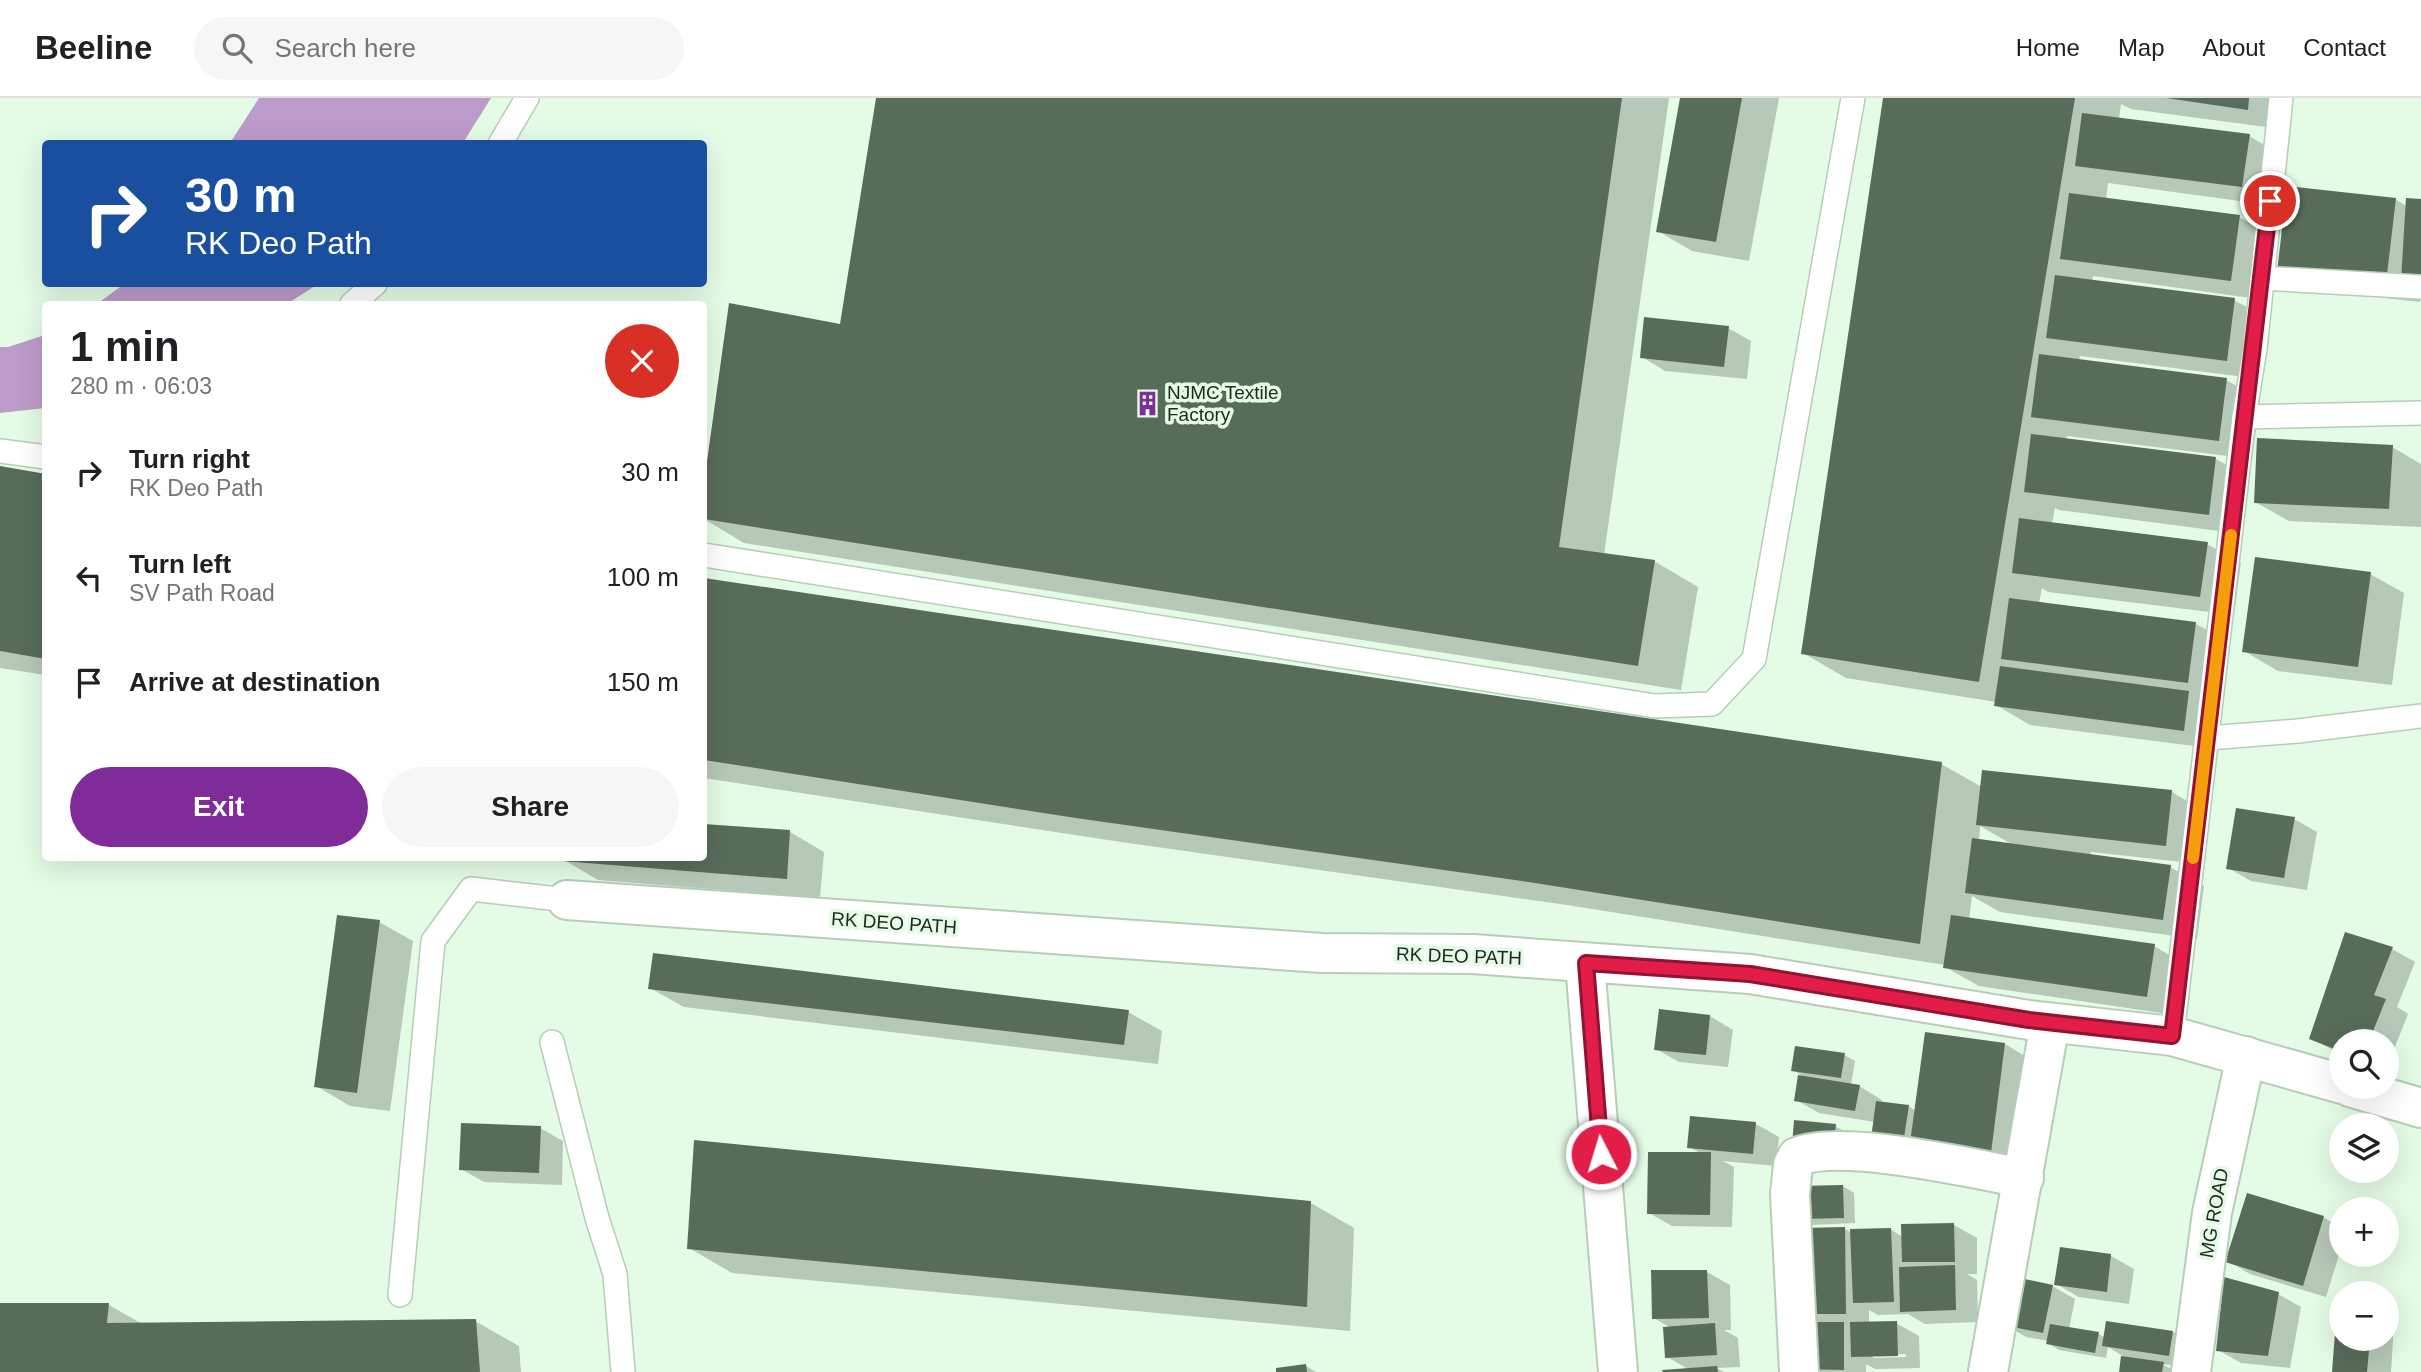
<!DOCTYPE html>
<html lang="en">
<head>
<meta charset="utf-8">
<style>
	body { margin:0; font-family:Helvetica,sans-serif; background:#f6f6f6; color:#202124; height:100vh; display:flex; flex-direction:column; font-size:26px; white-space:nowrap }
	* { box-sizing:border-box; margin:0 }
	p { font-size:23px; color:#757577 }
	.icon { flex:none; width:38px; height:38px; fill:none; stroke:currentColor; stroke-width:2; stroke-linecap:round; stroke-linejoin:round }
	.map { position:relative; flex:1; overflow:hidden }
	.drawer { position:absolute; left:42px; top:203px; width:665px; height:560px; display:flex; flex-direction:column; background:#fff; border-radius:7px; box-shadow:0 7px 28px #0002 }
	.drawer>* { flex:none }
	.banner { position:absolute; left:42px; top:42px; width:665px; height:147px; border-radius:7px; box-shadow:0 7px 28px #0002; background:#1a4fa0; color:#fff; overflow:hidden }
	.controls { position:absolute; left:2329px; top:931px; display:grid; gap:14px }
	.controls a { display:grid; place-items:center; width:70px; height:70px; border-radius:50%; background:#fff; box-shadow:0 7px 28px #0002; font-size:35px }
	.pin { position:absolute; display:grid; place-items:center; width:60px; height:60px; color:#fff; margin:-30px; border:4px solid #fff; border-radius:50%; box-shadow:0 2px 7px #0007 }
	.me { position:absolute; width:77px; margin:-38px; rotate:355deg; stroke-linejoin:round; filter:drop-shadow(0 0 5px #0008) }
	.turn { display:flex; align-items:center; gap:24px; height:147px; padding:0 28px; font-size:32px }
	.turn .icon { width:91px; height:91px; stroke-width:2.5 }
	.turn b { display:block; font-size:49px; line-height:60px }
	.round { display:grid; place-items:center; flex:none; width:74px; height:74px; border-radius:37px; background:#f6f6f6 }
	.overview { display:flex; align-items:center; justify-content:space-between; height:119px; padding:0 28px }
	h1 { font-size:42px; font-weight:700; line-height:52px }
	.cta { display:flex; gap:14px; margin-top:auto; padding:14px 28px }
	.cta a { flex:1; height:80px; border-radius:42px; background:#802b9a; color:#fff; font-size:28px; font-weight:700; line-height:80px; text-align:center }
	.cta a+a { background:#f6f6f6; color:#202124 }
	ul { padding:0; list-style:none }
	li { display:flex; align-items:center; gap:21px; height:105px; padding:0 28px }
	li div { flex:1 }
	li b { display:block; font-size:26px }
	li em { font-style:normal }
	header { display:flex; align-items:center; gap:42px; box-sizing:border-box; height:98px; padding:0 35px; background:#fff; border-bottom:2px solid #e0e0e0 }
	header strong { font-size:33px }
	nav { display:flex; gap:38px; margin-inline-start:auto; font-size:24px }
	.search { width:490px; height:63px; background:#f6f6f6; display:flex; align-items:center; gap:18px; box-sizing:border-box; padding:0 24px; border-radius:38px; color:#757577; font-size:26px }
	.map>svg:first-child { display:block }
	.water { fill:#bd9bca }
	.shadow { fill:#0003; fill-rule:evenodd }
	.building { fill:#586c5a }
	.lines { fill:none; stroke-linecap:round; stroke-linejoin:round }
	.service-casing { stroke:#b7cdb8; stroke-width:26 }
	.minor-casing { stroke:#b7cdb8; stroke-width:42 }
	.service { stroke:#fff; stroke-width:23 }
	.minor { stroke:#fff; stroke-width:38 }
	.route-casing { stroke:#92132f; stroke-width:18 }
	.route { stroke:#e11d48; stroke-width:12 }
	.slow { stroke:#f59e0b; stroke-width:12 }
	.labels { text-anchor:middle; dominant-baseline:central; stroke-width:7; stroke-linejoin:round; paint-order:stroke }
	.poi-label { font-size:19px; fill:#1f2820; stroke:#e4fbe5; text-anchor:start }
	.street-label { font-size:19px; fill:#1f2820; stroke:#e4fbe5 }
</style>
</head>
<body>
<header>
<strong>Beeline</strong>
<div class="search"><svg class="icon" aria-label="search" viewBox="0 0 24 24"><circle cx="10" cy="10" r="6"/><path d="M15 15l6 6"/></svg>Search here</div>
<nav><a>Home</a><a>Map</a><a>About</a><a>Contact</a></nav>
</header>
<div class="map">
<svg width="2421" height="1274" viewBox="0 0 2421 1274">
	<rect width="100%" height="100%" fill="#e4fbe5"/>
	<g class="water">
		<path d="M259 0H491L463 45H230Z"/>
		<path d="M124 186H318L287 206H97Z"/>
		<path d="M45 237V310L0 315V249H8Z"/>
	</g>
	<g class="shadow">
		<path d="M878 0H1669L1604 457 1654 463 1698 489 1681 592 744 445 704 421V397L730 207 842 228Z"/>
		<path d="M1682 0H1779L1749 163 1692 153 1658 133Z"/>
		<path d="M1885 0H2285L2281 31 2131 11 2121 6 2119 21 2249 38 2283 58 2276 108 2108 85 2106 101 2239 119 2273 138 2265 202 2093 178 2092 184 2234 202 2268 221 2260 281 2080 258 2079 263 2226 282 2260 301 2252 361 2067 338 2066 342 2216 361 2249 380 2242 436 2059 412 2055 410 2052 426 2207 446 2241 465 2234 517 2048 494 2042 490 2039 505 2196 526 2230 545 2222 603 2199 600 2222 614 2217 651 2030 627 1996 607V604L1846 580 1803 555Z"/>
		<path d="M2395 101 2408 109 2421 103 2420 204 2313 192Z"/>
		<path d="M1728 230 1751 243 1747 281 1665 273 1642 259Z"/>
		<path d="M2392 349 2421 366V429L2289 423 2255 404Z"/>
		<path d="M0 370 46 377V577L0 570Z"/>
		<path d="M2370 476 2404 495 2392 587 2278 573 2244 553Z"/>
		<path d="M704 482 1941 666 1982 689 2172 694 2205 714 2200 766 2091 754 2090 758 2170 769 2204 788 2197 841 2000 814 1972 798 1969 822 2154 848 2188 868 2181 918 1979 888 1945 869V867L1567 807 1121 744 704 680ZM1980 728 2013 747 1979 742Z"/>
		<path d="M2294 721 2317 734 2307 792 2251 783 2228 770Z"/>
		<path d="M704 727 790 734 824 754 820 800 598 782 564 762V760H704Z"/>
		<path d="M379 824 413 843 390 1013 350 1008 316 988Z"/>
		<path d="M2346 837 2392 851 2415 864 2397 909 2408 916 2387 969V943H2342V957L2311 940Z"/>
		<path d="M650 890 1128 914 1162 933 1158 966 684 909Z"/>
		<path d="M1710 918 1733 932 1728 969 1679 964 1656 951Z"/>
		<path d="M2005 946 2038 966 2025 1073 1915 1045 1875 1024 1819 1015 1796 1002 1806 980 1793 972 1844 957 1855 963 1851 987 1859 988 1882 1002 1881 1005 1908 1008 1916 1013Z"/>
		<path d="M1692 1020 1756 1026 1779 1039 1776 1068 1723 1063 1734 1069 1732 1129 1672 1128 1649 1115 1702 1056 1689 1049Z"/>
		<path d="M1835 1028 1846 1034 1804 1053Z"/>
		<path d="M540 1030 563 1043 562 1087 484 1084 461 1071Z"/>
		<path d="M1843 1088 1854 1095 1855 1125 1812 1127 1801 1120Z"/>
		<path d="M1311 1105 1354 1130 1350 1233 732 1175 689 1150Z"/>
		<path d="M2323 1119 2342 1130V1147L2326 1199 2250 1176 2228 1163Z"/>
		<path d="M1954 1127 1977 1140V1176H1967L1977 1182 1978 1224 1925 1226 1908 1216 1878 1217 1869 1212V1225H1896L1919 1238 1920 1270 1875 1271 1866 1266V1274H1809L1821 1226 1803 1215 1845 1131 1852 1135 1890 1131 1903 1139ZM1906 1256V1259L1873 1260V1257Z"/>
		<path d="M2061 1151 2111 1158 2134 1171 2129 1206 2079 1199 2056 1186Z"/>
		<path d="M1707 1174 1730 1187 1731 1232H1724L1738 1240 1740 1269 1717 1270 1724 1274H1664L1690 1272 1667 1259 1671 1230 1654 1220Z"/>
		<path d="M2052 1188 2075 1201 2069 1231 2099 1236 2105 1240 2173 1234 2195 1248 2192 1270 2162 1266 2177 1274H2120L2123 1258 2108 1249 2106 1260 2059 1252 2048 1245 2049 1243 2026 1239 2004 1226Z"/>
		<path d="M2278 1196 2301 1209 2290 1270 2241 1265 2218 1252Z"/>
		<path d="M0 1207H109L144 1227 475 1223 519 1248 521 1274H0Z"/>
		<path d="M2387 1223 2394 1227 2391 1274H2333L2342 1241H2387Z"/>
		<path d="M1306 1268 1316 1274H1278Z"/>
	</g>
	<g class="building">
		<path d="M876 0H1622L1559 449 1655 462 1638 568 704 421V385L729 205 840 226Z"/>
		<path d="M1680 0H1742L1716 144 1656 134Z"/>
		<path d="M1883 0H2075L1979 584 1801 556Z"/>
		<path d="M2166 0H2249L2248 12Z"/>
		<path d="M2082 15 2250 36 2242 89 2075 68Z"/>
		<path d="M2287 88 2396 100 2386 185 2277 174Z"/>
		<path d="M2069 95 2240 117 2231 183 2060 161Z"/>
		<path d="M2406 100 2421 101V184L2401 183Z"/>
		<path d="M2055 177 2235 200 2227 263 2046 240Z"/>
		<path d="M1644 219 1729 228 1724 269 1640 260Z"/>
		<path d="M2039 256 2227 280 2219 343 2031 319Z"/>
		<path d="M2031 336 2216 359 2209 417 2024 394Z"/>
		<path d="M2257 340 2393 347 2389 411 2254 405Z"/>
		<path d="M0 368 46 376V561L0 553Z"/>
		<path d="M2019 420 2208 444 2200 499 2012 475Z"/>
		<path d="M2255 459 2371 474 2358 569 2242 554Z"/>
		<path d="M704 480 1942 664 1920 846 1522 783 1076 720 704 662Z"/>
		<path d="M2009 500 2196 524 2188 585 2001 561Z"/>
		<path d="M2000 568 2189 593 2184 633 1994 608Z"/>
		<path d="M1982 672 2172 692 2166 748 1976 727Z"/>
		<path d="M2236 710 2295 719 2284 780 2226 771Z"/>
		<path d="M704 726 790 732 787 781 562 763V760H704Z"/>
		<path d="M1972 740 2171 767 2163 822 1965 795Z"/>
		<path d="M337 817 380 822 357 995 314 989Z"/>
		<path d="M1951 817 2155 846 2147 899 1943 870Z"/>
		<path d="M2345 834 2393 849 2374 897 2386 901 2369 943H2342V954L2309 941Z"/>
		<path d="M653 855 1129 912 1124 947 648 891Z"/>
		<path d="M1659 911 1710 917 1706 957 1654 952Z"/>
		<path d="M1925 934 2005 945 1991 1055 1910 1045Z"/>
		<path d="M1795 948 1845 955 1841 980 1791 973Z"/>
		<path d="M1798 977 1860 987 1855 1013 1794 1003Z"/>
		<path d="M1876 1003 1909 1007 1902 1053 1870 1048Z"/>
		<path d="M1690 1018 1756 1024 1753 1056 1687 1050Z"/>
		<path d="M1794 1022 1836 1026 1833 1052 1792 1047Z"/>
		<path d="M461 1025 541 1028 539 1075 459 1072Z"/>
		<path d="M694 1042 1311 1103 1307 1209 687 1151Z"/>
		<path d="M1648 1054H1711L1710 1117 1647 1116Z"/>
		<path d="M1843 1087 1844 1120 1799 1121 1798 1088Z"/>
		<path d="M2247 1095 2324 1118 2303 1188 2225 1164Z"/>
		<path d="M1954 1125 1955 1164H1902L1901 1126Z"/>
		<path d="M1845 1129 1846 1216H1801V1130Z"/>
		<path d="M1891 1130 1894 1204 1853 1205 1850 1131Z"/>
		<path d="M2060 1149 2111 1156 2107 1194 2054 1187Z"/>
		<path d="M1955 1167 1956 1212 1900 1214 1899 1169Z"/>
		<path d="M1651 1172H1707L1709 1220 1652 1221Z"/>
		<path d="M2011 1178 2053 1187 2043 1235 2002 1227Z"/>
		<path d="M2224 1179 2279 1194 2268 1258 2216 1253Z"/>
		<path d="M0 1205H109L107 1225 476 1221 480 1274H0Z"/>
		<path d="M2337 1209 2342 1210V1241H2370L2367 1274H2332Z"/>
		<path d="M1897 1223 1898 1258 1851 1259 1850 1224Z"/>
		<path d="M2106 1223 2173 1233 2169 1258 2102 1248Z"/>
		<path d="M1801 1224H1844V1272L1801 1271Z"/>
		<path d="M1715 1225 1717 1257 1665 1260 1663 1229Z"/>
		<path d="M2050 1226 2099 1234 2095 1255 2046 1246Z"/>
		<path d="M2121 1258 2164 1264 2162 1274H2119Z"/>
		<path d="M1306 1266 1307 1274H1276V1270Z"/>
		<path d="M1717 1268 1718 1274H1663L1662 1272Z"/>
	</g>
	<g class="lines">
		<defs>
			<g id="service">
				<path d="M500 46 527 0"/>
				<path d="M2262 180 2421 189"/>
				<path d="M352 206 375 186"/>
				<path d="M2244 319 2421 315"/>
				<path d="M0 353 46 359"/>
				<path d="M704 457 1655 608 1712 606 1754 561 1853 0"/>
				<path d="M2208 640 2298 633 2421 618"/>
				<path d="M2172 938 2244 319 2255 251 2281 0"/>
				<path d="M552 944 597 1120 615 1176 623 1274"/>
				<path d="M400 1197 433 843 471 791 567 802"/>
			</g>
			<g id="minor">
				<path d="M567 802 1322 855 1473 856 1750 876 2029 922 2172 938 2342 986"/>
				<path d="M1585 865 1618 1274"/>
				<path d="M2350 989 2421 1010"/>
				<path d="M1799 1274 1790 1096 1793 1067 1797 1059C1841 1040 1973 1071 2024 1080"/>
				<path d="M1988 1274 2050 925"/>
				<path d="M2191 1274 2212 1115 2246 958"/>
			</g>
		</defs>
		<use href="#service" class="service-casing"/>
		<use href="#minor" class="minor-casing"/>
		<use href="#service" class="service"/>
		<use href="#minor" class="minor"/>
	</g>
	<g class="lines">
		<defs>
			<path id="route" d="M1601 1056 1586 865 1750 876 2029 922 2172 938 2270 103"/>
		</defs>
		<use href="#route" class="route-casing"/>
		<use href="#route" class="route"/>
		<path class="slow" d="M2193 760 2231 437"/>
	</g>
	<defs>
		<symbol id="building-bare" viewBox="-9 -9 18 18"><path d="M-4-6H4V6H1V3H-1V6H-4ZM-2.5-4.3h1.7v1.8h-1.7ZM.8-4.3h1.7v1.8H.8ZM-2.5-1h1.7V.8h-1.7ZM.8-1h1.7V.8H.8Z" fill="#802b9a" stroke="#e4fbe5" stroke-width="2.5" paint-order="stroke"/></symbol>
	</defs>
	<g fill-rule="evenodd">
		<use href="#building-bare" x="1130" y="288" width="35" height="35"/>
	</g>
	<g class="labels">
		<g class="poi-label">
			<text x="1167" y="294">NJMC Textile<tspan x="1167" dy="22">Factory</tspan></text>
		</g>
		<g class="street-label">
			<text transform="translate(894 825) rotate(4)">RK DEO PATH</text>
			<text transform="translate(1459 858) rotate(2)">RK DEO PATH</text>
			<text transform="translate(2214 1115) rotate(-80)">MG ROAD</text>
		</g>
	</g>
</svg>
<div class="controls">
<a><svg class="icon" aria-label="search" viewBox="0 0 24 24"><circle cx="10" cy="10" r="6"/><path d="M15 15l6 6"/></svg></a>
<a><svg class="icon" aria-label="layers" viewBox="0 0 24 24"><path d="M12 4l9 5-9 5-9-5zM3 14l9 5 9-5"/></svg></a>
<a>+</a>
<a>−</a>
</div>
<div class="pin" style="left:2270px;top:103px;background:#d93025"><svg class="icon" aria-label="arrive" viewBox="0 0 24 24"><path d="M6 21V4h12l-3 4 3 4H6"/></svg></div>
<svg class="me" style="left:1601px;top:1056px" viewBox="-20 -20 40 40"><circle r="17" fill="#e11d48" stroke="#fff" stroke-width="3"/><path d="M0-11L8 9 0 5-8 9z" fill="#fff"/></svg>
<div class="banner">
<div class="turn"><svg class="icon" aria-label="right" viewBox="0 0 24 24"><path d="M7 20v-9h11M14 6l5 5-5 5"/></svg><div><b>30 m</b>RK Deo Path</div></div>
</div>
<section class="drawer">
<div class="overview"><div><h1>1 min</h1><p>280 m · 06:03</p></div><a class="round" style="background:#d93025;color:#fff"><svg class="icon" aria-label="close" viewBox="0 0 24 24"><path d="M6 6l12 12M18 6L6 18"/></svg></a></div>
<ul>
<li><svg class="icon" aria-label="right" viewBox="0 0 24 24"><path d="M7 20v-9h11M14 6l5 5-5 5"/></svg><div><b>Turn right</b><p>RK Deo Path</p></div><em>30 m</em></li>
<li><svg class="icon" aria-label="left" viewBox="0 0 24 24"><path d="M17 20v-9H6M10 6l-5 5 5 5"/></svg><div><b>Turn left</b><p>SV Path Road</p></div><em>100 m</em></li>
<li><svg class="icon" aria-label="arrive" viewBox="0 0 24 24"><path d="M6 21V4h12l-3 4 3 4H6"/></svg><div><b>Arrive at destination</b></div><em>150 m</em></li>
</ul>
<div class="cta"><a>Exit</a><a>Share</a></div>
</section>
</div>
</body>
</html>
